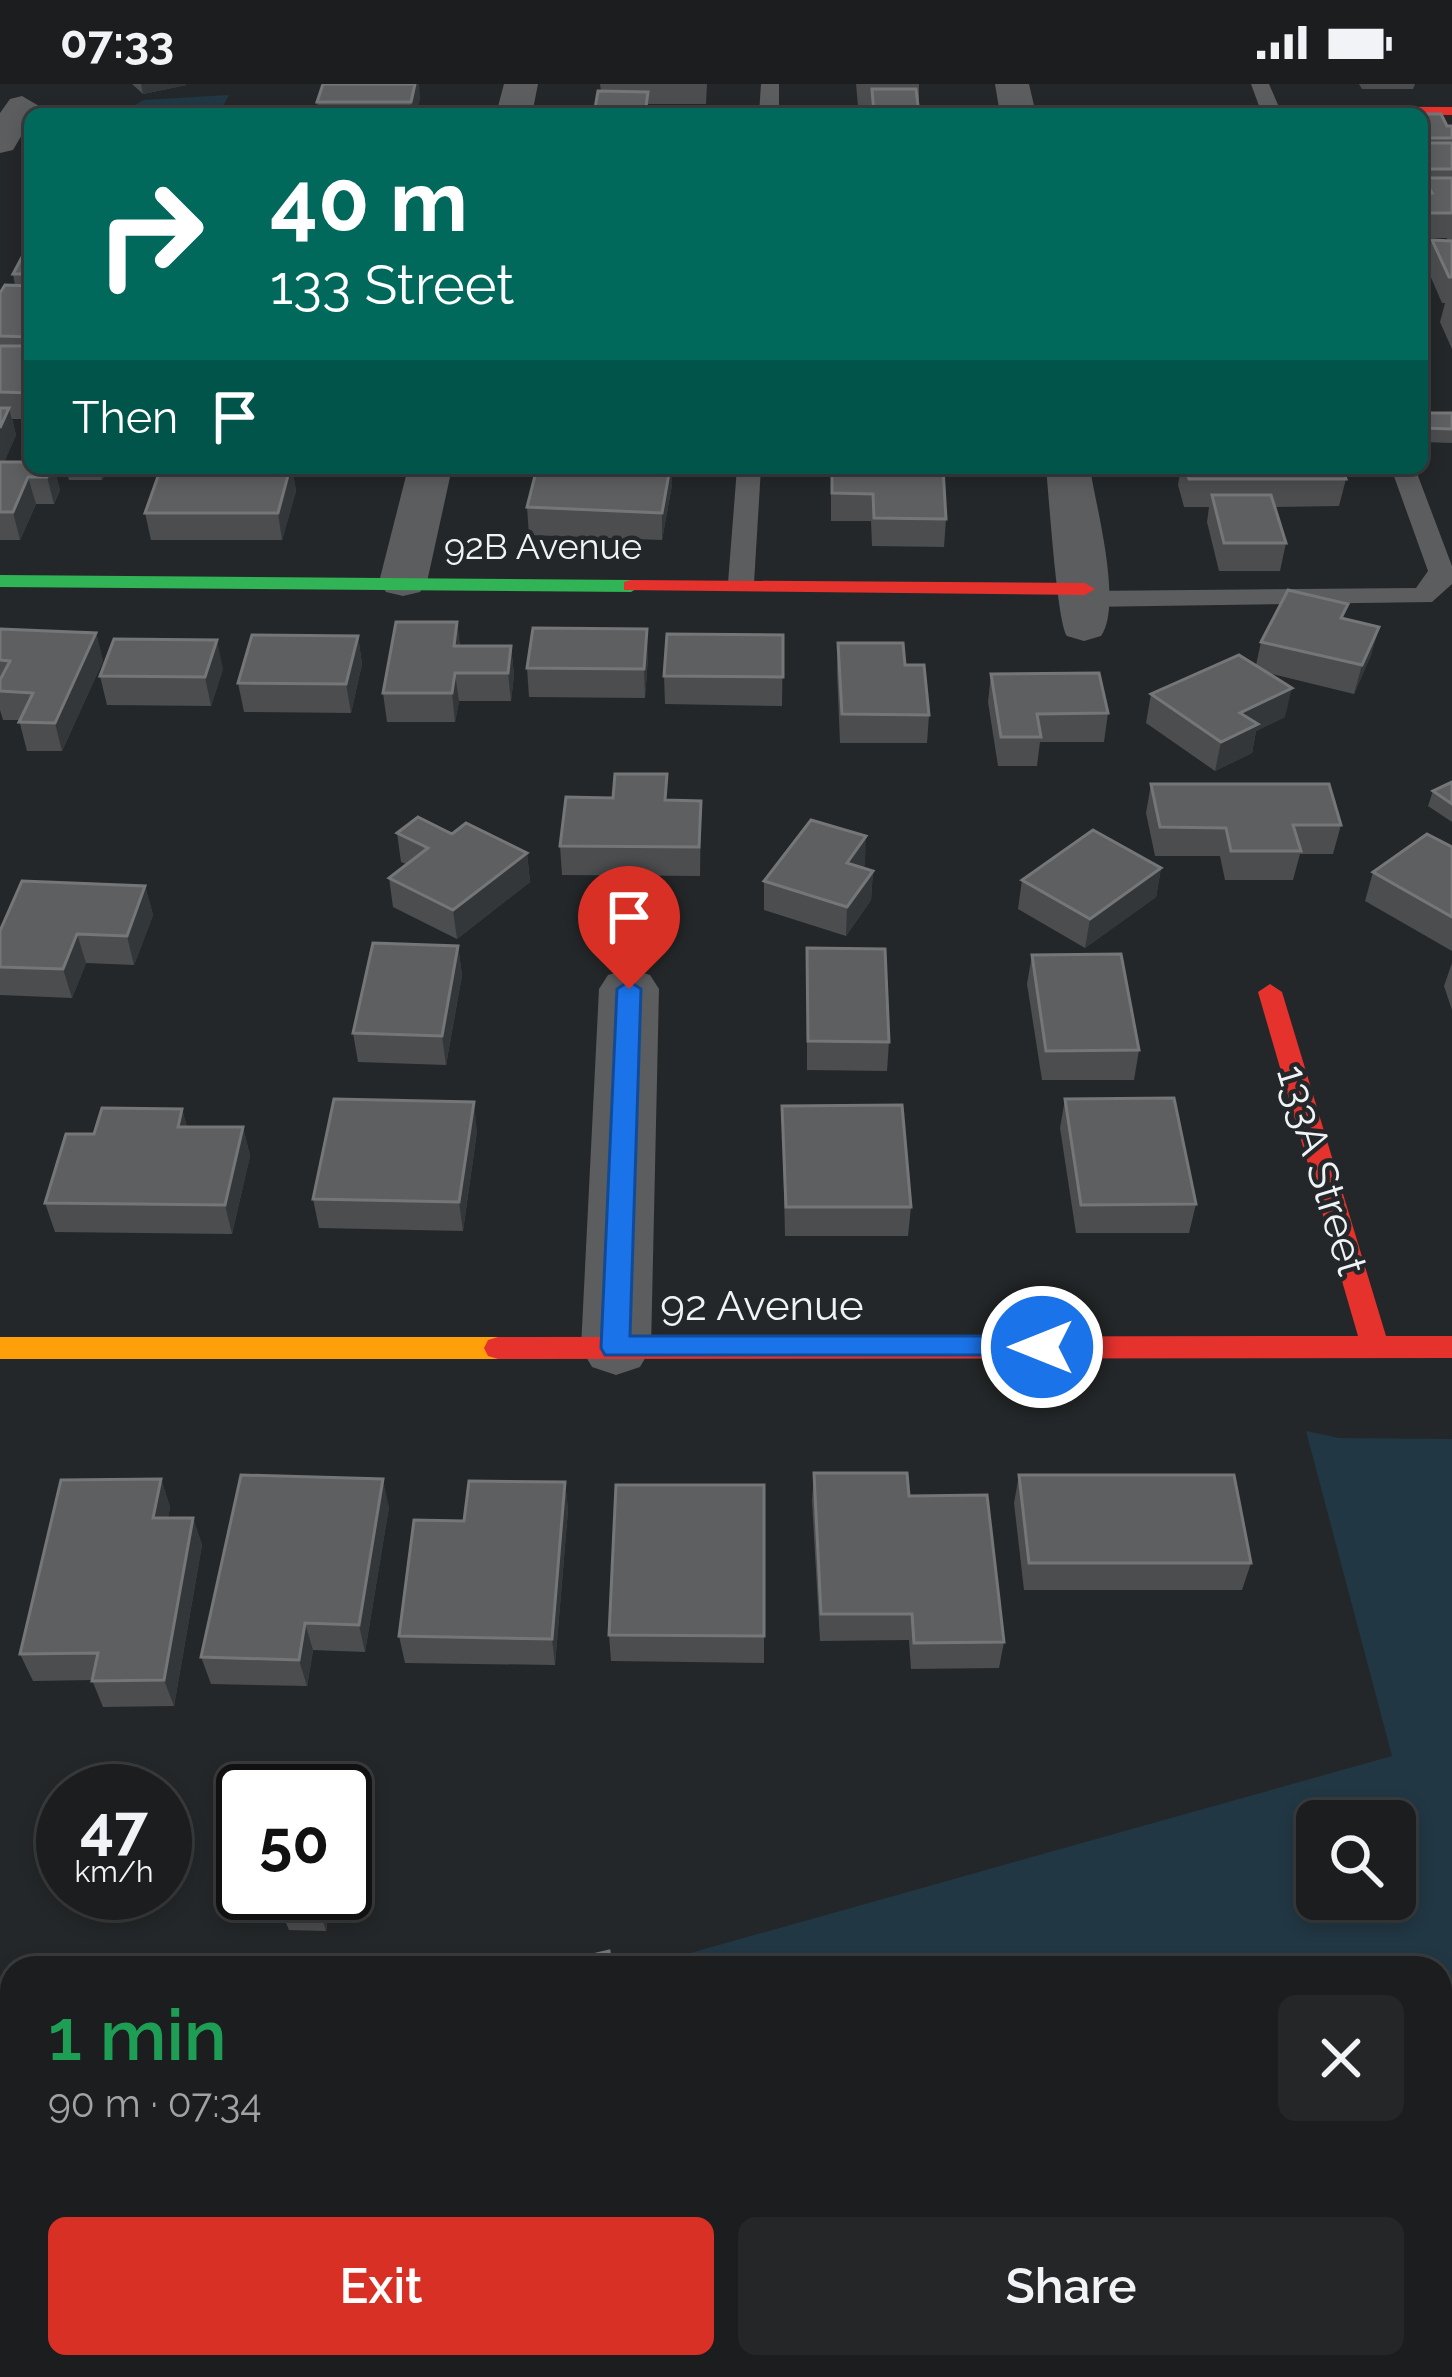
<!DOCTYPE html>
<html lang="en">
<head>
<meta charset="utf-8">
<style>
	body { margin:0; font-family:Raleway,sans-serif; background:#242628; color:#f1f3f6; height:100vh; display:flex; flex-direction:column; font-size:45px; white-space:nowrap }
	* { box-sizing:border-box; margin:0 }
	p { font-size:39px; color:#a0a2a4 }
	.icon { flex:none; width:66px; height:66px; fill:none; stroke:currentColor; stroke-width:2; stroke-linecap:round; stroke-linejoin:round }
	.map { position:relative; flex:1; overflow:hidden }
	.side { position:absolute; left:0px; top:1872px; width:1452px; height:423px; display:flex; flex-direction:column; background:#1b1d1f; border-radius:36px 36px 0 0; box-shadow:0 6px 18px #0003,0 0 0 3px #393b3d }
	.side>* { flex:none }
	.guide { position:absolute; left:24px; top:24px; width:1404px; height:366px; border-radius:18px; box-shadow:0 6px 18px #0003,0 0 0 3px #393b3d; background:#00695c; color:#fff; overflow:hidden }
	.fabs { position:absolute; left:1296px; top:1716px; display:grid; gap:24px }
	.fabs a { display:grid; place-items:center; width:120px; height:120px; border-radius:18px; background:#1b1d1f; box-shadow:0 6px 18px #0003,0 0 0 3px #393b3d; font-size:60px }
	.speed { position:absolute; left:36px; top:1680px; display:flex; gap:24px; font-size:60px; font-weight:700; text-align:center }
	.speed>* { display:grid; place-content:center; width:156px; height:156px; border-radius:50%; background:#1b1d1f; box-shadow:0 6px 18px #0003,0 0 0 3px #393b3d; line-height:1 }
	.speed small { font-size:30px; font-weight:400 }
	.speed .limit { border:6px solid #111; border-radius:18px; background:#fff; color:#111 }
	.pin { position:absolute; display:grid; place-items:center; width:102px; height:102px; color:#fff; margin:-123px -51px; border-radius:50% 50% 50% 0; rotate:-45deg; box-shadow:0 0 12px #0007 }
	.pin .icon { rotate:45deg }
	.me { position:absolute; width:132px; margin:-66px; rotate:270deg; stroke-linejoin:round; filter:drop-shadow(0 0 9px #0008) }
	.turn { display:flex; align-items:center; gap:42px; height:252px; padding:0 48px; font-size:54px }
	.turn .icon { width:156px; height:156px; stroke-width:2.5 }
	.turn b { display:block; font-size:84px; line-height:102px }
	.then { display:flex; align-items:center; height:114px; padding:0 48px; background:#0003; gap:24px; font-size:45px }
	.round { display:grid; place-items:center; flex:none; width:126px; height:126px; border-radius:18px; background:#242628 }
	.overview { display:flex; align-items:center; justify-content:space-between; height:204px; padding:0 48px }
	h1 { font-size:72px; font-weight:600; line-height:90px; color:#1e9e55 }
	.button { display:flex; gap:24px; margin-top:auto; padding:24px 48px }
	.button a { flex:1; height:138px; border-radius:18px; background:#d93025; color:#fff; font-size:48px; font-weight:600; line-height:138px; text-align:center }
	.button a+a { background:#242628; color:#f1f3f6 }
	.status { display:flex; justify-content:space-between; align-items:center; height:84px; padding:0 60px; background:#1b1d1f; direction:ltr }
	.status svg { height:33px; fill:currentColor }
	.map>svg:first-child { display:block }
	.green { fill:#213743; fill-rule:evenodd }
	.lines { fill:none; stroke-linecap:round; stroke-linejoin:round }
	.lane { fill:#5b5d5f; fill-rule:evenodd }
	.street { fill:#5b5d5f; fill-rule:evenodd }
	.fast { fill:#30b455; fill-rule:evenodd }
	.slow { fill:#ff9f0a; fill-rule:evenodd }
	.jam { fill:#e5322d; fill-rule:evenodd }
	.wall { fill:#4b4d4f }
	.shaded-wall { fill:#343739 }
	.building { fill:#5d5f61; stroke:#747678; stroke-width:3 }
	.route { fill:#1a73e8; stroke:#114b97; stroke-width:3 }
	.labels { text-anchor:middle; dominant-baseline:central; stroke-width:9; stroke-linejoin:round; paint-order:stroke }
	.far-street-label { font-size:36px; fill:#f0f3f5; stroke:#23272a }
	.street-label { font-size:42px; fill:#f0f3f5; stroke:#23272a }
</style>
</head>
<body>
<div class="status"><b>07:33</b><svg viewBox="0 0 49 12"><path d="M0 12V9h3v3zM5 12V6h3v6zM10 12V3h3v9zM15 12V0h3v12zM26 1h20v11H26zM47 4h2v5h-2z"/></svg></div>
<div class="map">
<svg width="1452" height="2293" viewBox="0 0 1452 2293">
	<rect width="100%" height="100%" fill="#242729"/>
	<g class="green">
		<path d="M229 11 219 30 125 28 143 16Z"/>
		<path d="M1306 1347 1339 1354 1452 1355V2180L1440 2186V1884H637L1392 1672ZM1317 1737H1395V1815H1317Z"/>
		<path d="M12 2059V2283H421L392 2293H0V2063Z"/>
		<path d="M674 2283H1232L1210 2293H676Z"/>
	</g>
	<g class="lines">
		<g class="lane">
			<path d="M761 0H779V30H759Z"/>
			<path d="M1251 0H1269L1282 30H1262Z"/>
			<path d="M737 384H761L754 499 741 507 728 499Z"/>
			<path d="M1391 384H1415L1452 482V500L1432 518 1086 523 1073 515 1086 507 1416 504 1428 487Z"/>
		</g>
		<g class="street">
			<path d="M504 0H538L532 30H496Z"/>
			<path d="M995 0H1029L1036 30H1000Z"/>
			<path d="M22 12 39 22 13 66 0 69V29L10 15Z"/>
			<path d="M408 384H452L427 498 420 508 403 512 386 508 379 498Z"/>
			<path d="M1046 384H1090C1096 423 1123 521 1101 552L1084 557 1067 552C1057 538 1049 413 1046 384Z"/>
			<path d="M629 885 650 891 659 905 651 1264 640 1283 616 1291 592 1283 581 1264 599 905 608 891Z"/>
		</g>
		<path class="fast" d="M0 491 631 496 641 502 631 508 0 503Z"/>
		<path class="slow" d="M0 1253H498L508 1256 512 1264 508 1272 498 1275H0Z"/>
		<g class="jam">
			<path d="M1017 22 1452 23V31L1012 29 1010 26Z"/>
			<path d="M631 496 1085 499 1095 505 1085 511 624 506V498Z"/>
			<path d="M1270 900 1282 908 1386 1252H1452V1274L498 1275 488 1272 484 1264 488 1256 498 1253 1358 1252 1258 908Z"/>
		</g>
	</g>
	<g class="wall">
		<path d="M132 0H185L186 1 143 10Z"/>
		<path d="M600 0H707L706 20H648V30H594L601 7Z"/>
		<path d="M856 0H919V30H871V22H858Z"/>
		<path d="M1359 0H1415L1413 5H1362Z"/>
		<path d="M420 14 416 30H319L317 18Z"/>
		<path d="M1422 30 1447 42H1452V265L1440 238 1445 219H1442L1426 182 1432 156 1447 157V154H1422Z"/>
		<path d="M30 158V335H12L16 351 4 378 54 384 60 406 54 420H36L20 456H0V209L15 201 13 190Z"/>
		<path d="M1422 329H1452V359L1422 358Z"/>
		<path d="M66 384H108L102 396H69Z"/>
		<path d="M161 384H292L296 407 282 456H151L145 429Z"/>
		<path d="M537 384H676H672V401L662 456 529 451 527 423Z"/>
		<path d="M828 384H944L946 435 944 463 872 462 871 437H831V390H828Z"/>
		<path d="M1181 384H1336L1346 395 1339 422 1275 423 1286 459 1280 487H1219L1207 438 1209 423H1184L1178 401Z"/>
		<path d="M1344 535 1379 543 1371 571 1354 610 1268 589 1285 633 1256 647 1252 669 1215 687 1146 639 1151 610 1256 581 1261 558Z"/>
		<path d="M457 538 460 562H511L514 591 511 617H459L455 638H387L383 609Z"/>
		<path d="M0 545 96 549 103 577 62 667H27L19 636H3L0 626Z"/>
		<path d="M783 551 782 622 665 620 664 592Z"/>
		<path d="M358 552 362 580 351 629 244 628 238 599Z"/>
		<path d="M838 559 929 631 927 659H840L837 587Z"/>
		<path d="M648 573 645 614 529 613 527 584Z"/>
		<path d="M223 585 211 622 107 621 100 592Z"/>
		<path d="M991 590 1108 629 1104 658H1040L1037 682H998L988 618Z"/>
		<path d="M1452 698V738L1428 722 1433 707Z"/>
		<path d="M1151 700 1341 741 1333 770H1300L1293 796H1225L1220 772H1155L1146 729Z"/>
		<path d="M701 717 700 792 562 791 560 762Z"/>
		<path d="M397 749 452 750 527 769 530 798 457 855 393 823 389 794 406 780 401 778Z"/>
		<path d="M1452 763V867L1365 817 1373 788Z"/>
		<path d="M865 781 863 784 873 787 871 816 846 852 764 826V797Z"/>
		<path d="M1161 784 1156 813 1085 864 1018 825 1022 796Z"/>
		<path d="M145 802 153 831 134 881 86 879 72 914 0 911V847Z"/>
		<path d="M458 862 462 891 446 981 358 978 353 949Z"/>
		<path d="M807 864 889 958 887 987 807 986Z"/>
		<path d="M1032 871 1139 966 1134 996H1042L1027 900Z"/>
		<path d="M1452 879V926L1444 902Z"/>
		<path d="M1065 1015 1196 1120 1189 1149H1076L1060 1044Z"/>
		<path d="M782 1022 911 1123 908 1152H785Z"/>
		<path d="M182 1025 187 1043H243L250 1072 232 1150 55 1148 45 1119 94 1050Z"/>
		<path d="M477 1047 463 1147 319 1144 313 1115Z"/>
		<path d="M814 1389 909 1412 1004 1558 999 1584 911 1585 909 1556 820 1557 812 1417Z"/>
		<path d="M1019 1391 1251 1479 1242 1506H1024L1014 1419Z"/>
		<path d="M161 1395 170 1423 168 1434H193L202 1461 174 1622 103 1623 92 1596 33 1597 20 1570Z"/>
		<path d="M565 1398 568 1426 555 1581 405 1579 399 1552 464 1437Z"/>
		<path d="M389 1423 365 1568 313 1566 307 1602 211 1600 201 1573Z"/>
		<path d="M609 1551 764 1552V1579L611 1577Z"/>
		<path d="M289 1809H332L326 1847 289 1846 284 1834Z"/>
	</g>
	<g class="shaded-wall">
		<path d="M141 0H185L186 1 143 10Z"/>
		<path d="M415 0H419L420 14 416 30H412L411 18Z"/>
		<path d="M9 324 16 351 0 388V344Z"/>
		<path d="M51 384H54L60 406 54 420 47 393Z"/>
		<path d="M99 384H108L102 396Z"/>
		<path d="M290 384H292L296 407 282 456 278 429Z"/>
		<path d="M670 384H672V401L662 456V429Z"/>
		<path d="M28 393 36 420 20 456 13 428Z"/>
		<path d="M457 538 460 566 457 591 454 562Z"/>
		<path d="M1379 543 1371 571 1354 610 1362 581Z"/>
		<path d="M647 545 648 573 645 614 644 585Z"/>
		<path d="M96 549 103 577 62 667 55 639Z"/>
		<path d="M358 552 362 580 351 629 346 600Z"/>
		<path d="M217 556 223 585 211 622 205 593Z"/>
		<path d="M511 562 514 591 511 617 508 589Z"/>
		<path d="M455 589 459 617 455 638 452 609Z"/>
		<path d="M1292 604 1285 633 1256 647 1252 669 1215 687 1221 658 1240 629Z"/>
		<path d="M866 752 865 781 846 808 847 779Z"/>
		<path d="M527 769 530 798 457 855 453 826Z"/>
		<path d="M1161 784 1156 813 1085 864 1090 835Z"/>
		<path d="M873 787 871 816 846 852 847 823Z"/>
		<path d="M145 802 153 831 134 881 127 852Z"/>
		<path d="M77 850 86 879 72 914 63 885Z"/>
		<path d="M458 862 462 891 446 981 442 952Z"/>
		<path d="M474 1018 477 1047 463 1147 459 1118Z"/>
		<path d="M182 1025 190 1054 178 1043Z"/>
		<path d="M243 1043 250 1072 232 1150 225 1121Z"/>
		<path d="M161 1395 170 1423 163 1462 153 1434Z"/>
		<path d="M383 1395 389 1423 365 1568 359 1541Z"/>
		<path d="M565 1398 568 1426 555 1581 552 1555Z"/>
		<path d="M193 1434 202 1461 174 1622 164 1596Z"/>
		<path d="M305 1539 313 1566 307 1602 299 1576Z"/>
		<path d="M326 1809H332L326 1847 322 1834Z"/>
	</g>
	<g class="building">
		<path d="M323 0H415L411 18H317Z"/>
		<path d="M872 5H916L919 30H874Z"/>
		<path d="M598 7 648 8 645 30H594Z"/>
		<path d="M1339 29 1441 30 1447 42H1452V54H1422V30Z"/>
		<rect x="1422" y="59" width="30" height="26"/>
		<path d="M1424 94H1452V129H1422V109H1432Z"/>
		<path d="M1432 156 1452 157V193H1449Z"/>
		<path d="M30 158V190H13Z"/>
		<path d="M5 201 30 202V253L0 252V209Z"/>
		<path d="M0 262H30V309L0 308Z"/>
		<path d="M0 324H9L0 344Z"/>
		<path d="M1422 329H1452V345L1423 344Z"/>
		<path d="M0 378H30V384H51L47 393H28L13 428H0Z"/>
		<path d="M161 384H290L278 429H145Z"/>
		<path d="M537 384H670L662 429 527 423Z"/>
		<path d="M832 384H943L946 435 874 434 873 410 832 409Z"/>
		<path d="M1186 384 1342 385 1346 395H1189Z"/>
		<path d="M1212 411H1271L1286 459H1224Z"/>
		<path d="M1288 506 1348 520 1341 534 1379 543 1362 581 1261 558Z"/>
		<path d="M396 538H457L454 562H511L508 589H455L452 609H383Z"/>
		<path d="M533 544 647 545 644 585 527 584Z"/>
		<path d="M0 545 96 549 55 639 19 638 33 609 0 607V596L10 577 0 576Z"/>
		<path d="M667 550 783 551V593L664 592Z"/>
		<path d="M252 551 358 552 346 600 238 599Z"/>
		<path d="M114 555 217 556 205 593 100 592Z"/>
		<path d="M838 559H903L905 581H924L929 631 842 630Z"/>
		<path d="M1239 571 1292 604 1240 629 1258 640 1221 658 1151 610Z"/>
		<path d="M1099 589 1108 629 1037 630 1041 653H1001L991 590Z"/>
		<path d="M615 690H667L665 716 701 717 699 763 560 762 566 713 613 714Z"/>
		<path d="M1452 698V720L1433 707Z"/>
		<path d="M1151 700H1329L1341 741H1293L1301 767H1231L1226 744 1160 743Z"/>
		<path d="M418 733 452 750 466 739 527 769 453 826 389 794 428 764 397 749Z"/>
		<path d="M811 736 866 752 847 779 873 787 847 823 764 797Z"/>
		<path d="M1093 746 1161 784 1090 835 1022 796Z"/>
		<path d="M1427 750 1452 763V833L1373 788Z"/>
		<path d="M22 797 145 802 127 852 77 850 63 885 0 883V847Z"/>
		<path d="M373 859 458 862 442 952 353 949Z"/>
		<path d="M807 864 885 865 889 958 808 957Z"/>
		<path d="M1121 870 1139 966 1046 967 1032 871Z"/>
		<path d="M1174 1014 1196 1120 1081 1121 1065 1015Z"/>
		<path d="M334 1015 474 1018 459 1118 313 1115Z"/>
		<path d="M902 1021 911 1123H786L782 1022Z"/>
		<path d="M102 1024 182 1025 178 1043H243L225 1121 45 1119 66 1050H94Z"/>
		<path d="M814 1389H907L909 1412 987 1411 1004 1558 914 1559 912 1530H821Z"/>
		<path d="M241 1391 383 1395 359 1541 305 1539 299 1576 201 1573Z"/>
		<path d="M1019 1391H1234L1251 1479H1029Z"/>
		<path d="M161 1395 153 1434H193L164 1596 92 1597 98 1569 20 1570 61 1396Z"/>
		<path d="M469 1397 565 1398 552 1555 399 1552 414 1436 464 1437Z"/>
		<path d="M616 1401H764V1552L609 1551Z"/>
		<path d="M289 1809H326L322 1834H284Z"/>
		<path d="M609 1867 612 1884H554L553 1880Z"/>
	</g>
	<path class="route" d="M629 897 641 905 630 1252H1042L1053 1255V1271H605L601 1264 617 905Z"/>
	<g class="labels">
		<g class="far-street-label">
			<text x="543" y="462">92B Avenue</text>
		</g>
		<g class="street-label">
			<text transform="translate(1322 1086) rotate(73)">133A Street</text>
			<text x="762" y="1221">92 Avenue</text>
		</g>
	</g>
</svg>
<div class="fabs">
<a><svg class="icon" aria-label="search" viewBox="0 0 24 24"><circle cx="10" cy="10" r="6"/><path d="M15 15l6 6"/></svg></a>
</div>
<div class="speed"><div>47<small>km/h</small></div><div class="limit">50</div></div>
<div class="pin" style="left:629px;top:905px;background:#d93025"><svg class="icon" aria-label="arrive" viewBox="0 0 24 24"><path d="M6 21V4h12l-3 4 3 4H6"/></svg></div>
<svg class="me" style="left:1042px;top:1263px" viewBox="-20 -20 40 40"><circle r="17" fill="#1a73e8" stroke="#fff" stroke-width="3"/><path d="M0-11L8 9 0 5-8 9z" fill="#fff"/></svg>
<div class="guide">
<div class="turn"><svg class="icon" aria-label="right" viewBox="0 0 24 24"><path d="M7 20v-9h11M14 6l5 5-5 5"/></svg><div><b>40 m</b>133 Street</div></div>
<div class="then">Then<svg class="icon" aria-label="arrive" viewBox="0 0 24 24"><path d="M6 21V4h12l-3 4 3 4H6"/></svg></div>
</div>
<section class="side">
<div class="overview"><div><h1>1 min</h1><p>90 m · 07:34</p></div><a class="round"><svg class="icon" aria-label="close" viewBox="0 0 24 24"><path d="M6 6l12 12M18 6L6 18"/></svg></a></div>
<div class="button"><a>Exit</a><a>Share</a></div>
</section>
</div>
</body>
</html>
